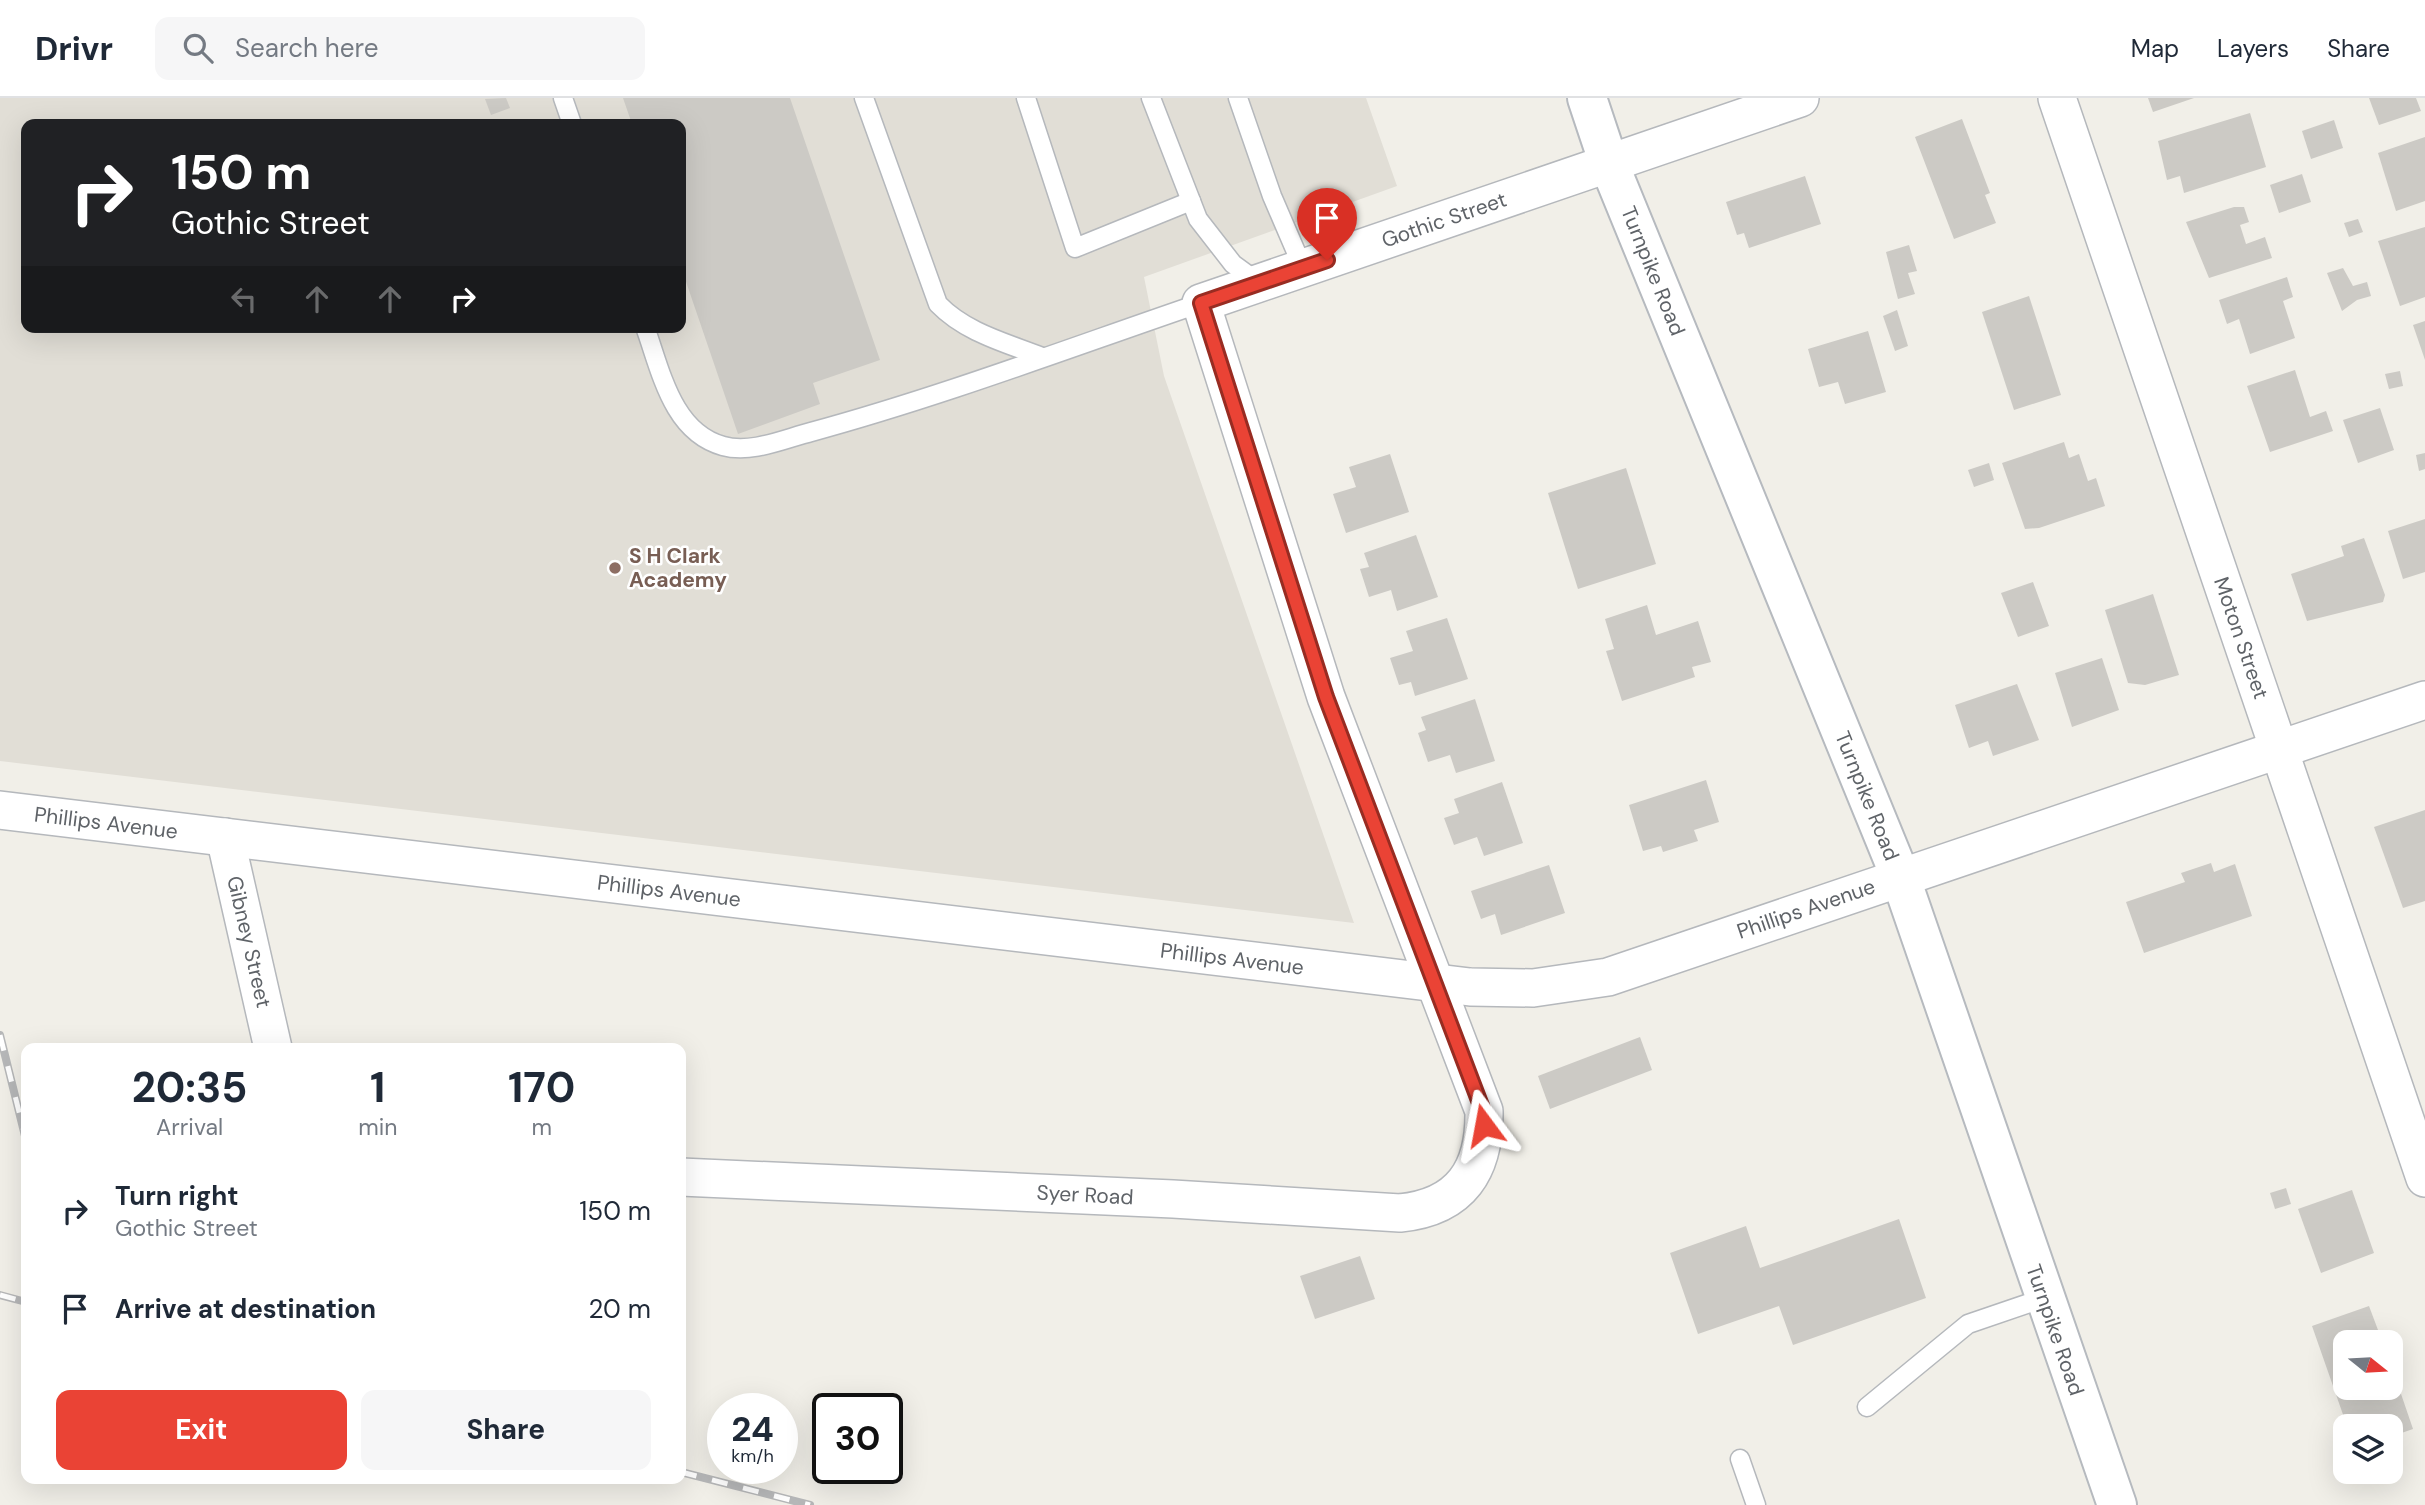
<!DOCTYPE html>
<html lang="en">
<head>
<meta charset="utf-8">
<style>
	body { margin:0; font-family:"DM Sans",sans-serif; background:#f6f6f7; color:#1f2937; height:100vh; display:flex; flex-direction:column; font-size:26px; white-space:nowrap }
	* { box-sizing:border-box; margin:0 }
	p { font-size:23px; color:#747a83 }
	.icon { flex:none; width:38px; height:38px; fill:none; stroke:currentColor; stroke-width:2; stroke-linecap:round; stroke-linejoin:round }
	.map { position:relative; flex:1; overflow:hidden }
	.side { position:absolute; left:21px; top:945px; width:665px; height:441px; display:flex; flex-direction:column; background:#fff; border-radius:14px; box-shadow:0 7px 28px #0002 }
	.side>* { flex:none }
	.hud { position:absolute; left:21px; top:21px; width:665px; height:214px; border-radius:14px; box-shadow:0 7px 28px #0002; background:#202124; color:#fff; overflow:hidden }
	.needle { width:46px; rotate:108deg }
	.buttons { position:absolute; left:2333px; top:1232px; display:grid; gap:14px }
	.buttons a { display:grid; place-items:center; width:70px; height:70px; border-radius:14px; background:#fff; box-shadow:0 7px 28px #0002; font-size:35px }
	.speed { position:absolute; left:707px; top:1295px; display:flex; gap:14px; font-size:35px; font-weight:700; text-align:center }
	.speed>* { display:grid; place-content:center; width:91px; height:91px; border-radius:50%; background:#fff; box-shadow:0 7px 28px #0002; line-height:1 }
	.speed small { font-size:18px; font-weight:400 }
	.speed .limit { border:4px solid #111; border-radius:10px; background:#fff; color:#111 }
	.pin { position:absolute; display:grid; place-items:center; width:60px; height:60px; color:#fff; margin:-72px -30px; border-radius:50% 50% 50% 0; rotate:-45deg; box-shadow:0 0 7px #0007 }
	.pin .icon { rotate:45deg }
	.me { position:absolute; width:77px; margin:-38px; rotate:347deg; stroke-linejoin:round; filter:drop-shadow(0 0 5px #0008) }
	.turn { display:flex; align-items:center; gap:24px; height:147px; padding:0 35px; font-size:32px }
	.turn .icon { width:91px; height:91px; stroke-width:2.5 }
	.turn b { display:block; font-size:49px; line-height:60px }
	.lanes { display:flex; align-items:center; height:66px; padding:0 35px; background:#0003; justify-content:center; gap:35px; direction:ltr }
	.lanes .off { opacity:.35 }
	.eta { display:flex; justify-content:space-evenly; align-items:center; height:119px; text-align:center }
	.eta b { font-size:42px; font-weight:700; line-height:49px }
	.cta { display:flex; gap:14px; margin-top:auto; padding:14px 35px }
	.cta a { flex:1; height:80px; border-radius:14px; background:#ea4335; color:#fff; font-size:28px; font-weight:700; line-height:80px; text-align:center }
	.cta a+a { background:#f6f6f7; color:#1f2937 }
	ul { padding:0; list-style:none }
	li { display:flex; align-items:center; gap:21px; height:98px; padding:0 35px }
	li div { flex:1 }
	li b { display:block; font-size:26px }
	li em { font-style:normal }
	header { display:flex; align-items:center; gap:42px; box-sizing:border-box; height:98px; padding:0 35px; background:#fff; border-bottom:2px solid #e0e1e3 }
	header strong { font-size:33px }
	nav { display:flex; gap:38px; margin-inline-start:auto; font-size:24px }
	.search { width:490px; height:63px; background:#f6f6f7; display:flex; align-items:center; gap:18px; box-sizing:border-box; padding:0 24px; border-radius:14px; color:#747a83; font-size:26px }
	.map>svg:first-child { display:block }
	.education { fill:#e1ded6; fill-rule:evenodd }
	.building { fill:#cccac5 }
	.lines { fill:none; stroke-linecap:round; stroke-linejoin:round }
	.service-casing { stroke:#b5b8bc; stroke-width:21 }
	.minor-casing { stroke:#b5b8bc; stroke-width:40 }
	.secondary-casing { stroke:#b6babf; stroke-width:42 }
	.service { stroke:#fff; stroke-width:18 }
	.minor { stroke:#fff; stroke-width:37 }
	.secondary { stroke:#fff; stroke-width:38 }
	.rail-casing { stroke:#b6b7b8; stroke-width:8 }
	.rail { stroke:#fff; stroke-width:5; stroke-dasharray:16; stroke-linecap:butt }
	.route-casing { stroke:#982c22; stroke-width:18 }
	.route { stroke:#ea4335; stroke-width:12 }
	.education-dot { fill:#8d6e63; stroke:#fff; stroke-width:2.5 }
	.labels { text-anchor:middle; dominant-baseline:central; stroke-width:5; stroke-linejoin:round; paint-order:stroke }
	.street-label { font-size:21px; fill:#5f6368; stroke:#fff }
	.education-label { font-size:21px; font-weight:bold; fill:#785e54; stroke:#fff; text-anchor:start }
</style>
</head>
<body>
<header>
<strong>Drivr</strong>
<div class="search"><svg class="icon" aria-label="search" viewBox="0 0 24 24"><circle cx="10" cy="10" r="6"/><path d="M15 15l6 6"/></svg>Search here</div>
<nav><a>Map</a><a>Layers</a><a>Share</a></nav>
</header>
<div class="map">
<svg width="2425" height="1407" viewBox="0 0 2425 1407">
	<rect width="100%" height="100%" fill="#f1efe8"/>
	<path class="education" d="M0 0H1366L1397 88 1144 179 1164 278 1354 825 0 663ZM26 26H681V229H26Z"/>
	<g class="building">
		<path d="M506 0 510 10 491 17 485 1Z"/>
		<path d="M623 0H790L880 262 813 285 820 306 738 336 681 169V26H632Z"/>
		<path d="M2148 0H2194L2153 14Z"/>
		<path d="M2369 0H2416L2421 13 2379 27Z"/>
		<path d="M2250 15 2266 69 2184 95 2180 78 2167 82 2158 43Z"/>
		<path d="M1962 21 1990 95 1985 97 1996 125 1954 141 1915 39Z"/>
		<path d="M2334 22 2343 50 2311 61 2302 33Z"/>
		<path d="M2425 39V103L2396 113 2378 55Z"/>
		<path d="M2302 76 2311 104 2279 115 2270 87Z"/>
		<path d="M1805 78 1821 126 1749 150 1744 135 1737 137 1726 104Z"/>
		<path d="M2234 109H2244L2249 124 2240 127 2246 146 2265 139 2272 160 2209 180 2186 124Z"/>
		<path d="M2358 121 2363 134 2349 139 2344 125Z"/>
		<path d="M2425 129V199L2400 208 2378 143Z"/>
		<path d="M1909 147 1917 173 1908 175 1915 196 1898 201 1886 154Z"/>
		<path d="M2343 170 2353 188 2367 184 2371 198 2357 202 2342 213 2327 175Z"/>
		<path d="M2287 179 2293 199 2283 203 2295 240 2250 256 2239 221 2227 226 2219 202Z"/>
		<path d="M2029 198 2061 297 2014 312 1982 214Z"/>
		<path d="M1897 212 1908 248 1895 253 1883 218Z"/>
		<path d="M2425 223V262L2413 227Z"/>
		<path d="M1868 233 1886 294 1845 306 1838 284 1819 289 1808 251Z"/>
		<path d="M2295 272 2310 319 2326 313 2333 333 2270 354 2247 288Z"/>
		<path d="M2400 273 2403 288 2389 291 2385 276Z"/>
		<path d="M2380 310 2394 352 2358 365 2343 322Z"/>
		<path d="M2064 344 2069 360 2079 356 2088 383 2096 380 2105 408 2039 430 2025 431 2002 365Z"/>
		<path d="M2425 355V371L2419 373 2416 357Z"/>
		<path d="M1390 356 1409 414 1346 435 1333 396 1356 389 1349 369Z"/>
		<path d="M1989 365 1994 382 1974 389 1968 372Z"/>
		<path d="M1626 370 1656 466 1578 491 1548 395Z"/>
		<path d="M2425 421V474L2403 481 2388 433Z"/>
		<path d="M1416 437 1438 499 1397 513 1391 492 1369 499 1360 471 1369 469 1364 455Z"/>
		<path d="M2364 440 2385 497 2383 504 2307 523 2291 476 2344 458 2341 448Z"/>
		<path d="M2033 484 2049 528 2018 539 2001 495Z"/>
		<path d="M2153 496 2179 577 2145 587 2128 585 2105 512Z"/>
		<path d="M1647 507 1656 537 1698 523 1711 564 1692 569 1695 579 1622 603 1606 553 1614 551 1605 521Z"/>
		<path d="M1447 520 1468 581 1415 598 1411 584 1399 587 1390 560 1413 553 1406 533Z"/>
		<path d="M2102 560 2119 612 2072 629 2055 575Z"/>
		<path d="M2017 586 2039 642 1993 658 1988 643 1969 650 1955 607Z"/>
		<path d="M1475 601 1495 663 1456 675 1450 657 1428 664 1418 635 1426 632 1421 619Z"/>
		<path d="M1706 682 1719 724 1694 732 1698 743 1663 754 1661 748 1643 753 1629 707Z"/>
		<path d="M1502 684 1523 745 1484 758 1477 739 1454 747 1444 720 1459 715 1454 701Z"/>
		<path d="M2425 712V803L2403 810 2374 729Z"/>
		<path d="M2211 765 2214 774 2235 766 2252 818 2144 855 2126 804 2185 784 2181 775Z"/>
		<path d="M1549 767 1565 815 1501 837 1495 816 1481 821 1471 793Z"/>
		<path d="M1640 939 1652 972 1550 1011 1538 978Z"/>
		<path d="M2286 1090 2291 1106 2275 1111 2270 1095Z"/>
		<path d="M2352 1092 2374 1155 2321 1175 2298 1111Z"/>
		<path d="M1899 1121 1926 1200 1793 1247 1779 1208 1698 1236 1670 1155 1746 1128 1760 1170Z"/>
		<path d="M1360 1158 1375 1201 1315 1221 1300 1178Z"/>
		<path d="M2369 1208 2381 1240 2373 1244H2345V1290H2388L2389 1293 2399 1290 2413 1331 2390 1339V1328H2347L2312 1228Z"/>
	</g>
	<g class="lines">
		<defs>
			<g id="service">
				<path d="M563 0 572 26"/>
				<path d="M864 0 938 206C966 235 1007 245 1042 259"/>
				<path d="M1026 0 1075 150 1191 103"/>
				<path d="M1151 0 1198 121 1233 166 1259 185"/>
				<path d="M1238 0 1272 98 1303 170"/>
				<path d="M645 229C661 273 672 334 723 348 751 356 784 341 811 334 943 298 1072 249 1201 205"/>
				<path d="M1867 1309 1968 1226 2044 1200"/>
				<path d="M1740 1361 1756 1407"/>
			</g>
			<g id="minor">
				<path d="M2057 0 2425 1080"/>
				<path d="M0 712 1470 889 1533 890 1608 879 2425 602"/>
				<path d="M225 739 273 950"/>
				<path d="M681 1079 1173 1101 1400 1115C1461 1109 1485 1072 1484 1013L1326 599 1201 205 1800 0"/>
			</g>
			<path id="secondary" d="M1587 0 1609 66 1900 778 2117 1407"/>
		</defs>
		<use href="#service" class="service-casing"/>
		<use href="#minor" class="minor-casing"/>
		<use href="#secondary" class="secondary-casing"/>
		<use href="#service" class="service"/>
		<use href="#minor" class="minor"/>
		<use href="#secondary" class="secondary"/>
		<defs>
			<g id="rail">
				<path d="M0 937 26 1042"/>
				<path d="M0 1197 26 1204"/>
				<path d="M681 1374 810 1407"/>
			</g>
		</defs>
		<use href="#rail" class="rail-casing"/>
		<use href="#rail" class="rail"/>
	</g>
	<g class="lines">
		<defs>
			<path id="route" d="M1327 162 1201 205 1326 599 1483 1013 1484 1027"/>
		</defs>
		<use href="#route" class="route-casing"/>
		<use href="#route" class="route"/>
	</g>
	<circle class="education-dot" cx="615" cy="470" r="7"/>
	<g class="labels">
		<g class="street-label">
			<text transform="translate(1444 122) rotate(-19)">Gothic Street</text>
			<text transform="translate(1653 173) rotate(68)">Turnpike Road</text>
			<text transform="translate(2241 540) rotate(71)">Moton Street</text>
			<text transform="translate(1867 698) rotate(68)">Turnpike Road</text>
			<text transform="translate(106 725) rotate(7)">Phillips Avenue</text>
			<text transform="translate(669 793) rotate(7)">Phillips Avenue</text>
			<text transform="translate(1806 811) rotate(-19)">Phillips Avenue</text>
			<text transform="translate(249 844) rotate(77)">Gibney Street</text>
			<text transform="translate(1232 861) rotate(7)">Phillips Avenue</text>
			<text transform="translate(1085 1097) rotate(3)">Syer Road</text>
			<text transform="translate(2055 1232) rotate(71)">Turnpike Road</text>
		</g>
		<g class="education-label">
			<text x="629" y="458">S H Clark<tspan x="629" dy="24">Academy</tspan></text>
		</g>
	</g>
</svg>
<div class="buttons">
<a><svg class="needle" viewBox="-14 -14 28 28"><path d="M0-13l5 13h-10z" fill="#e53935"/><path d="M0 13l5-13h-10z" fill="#747a83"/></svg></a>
<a><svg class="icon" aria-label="layers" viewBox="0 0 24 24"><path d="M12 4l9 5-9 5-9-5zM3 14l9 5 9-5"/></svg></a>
</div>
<div class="speed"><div>24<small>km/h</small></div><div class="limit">30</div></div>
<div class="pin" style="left:1327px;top:162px;background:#d93025"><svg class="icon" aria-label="arrive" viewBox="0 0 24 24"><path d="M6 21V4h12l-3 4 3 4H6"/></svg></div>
<svg class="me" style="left:1484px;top:1027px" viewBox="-20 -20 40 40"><path d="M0-17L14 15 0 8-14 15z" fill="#ea4335" stroke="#fff" stroke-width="4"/></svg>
<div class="hud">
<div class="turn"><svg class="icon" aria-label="right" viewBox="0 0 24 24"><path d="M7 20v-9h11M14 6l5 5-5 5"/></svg><div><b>150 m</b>Gothic Street</div></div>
<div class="lanes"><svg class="icon off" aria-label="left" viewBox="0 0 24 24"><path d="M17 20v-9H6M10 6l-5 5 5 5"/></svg><svg class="icon off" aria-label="ahead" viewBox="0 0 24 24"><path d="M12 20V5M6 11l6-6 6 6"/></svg><svg class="icon off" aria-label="ahead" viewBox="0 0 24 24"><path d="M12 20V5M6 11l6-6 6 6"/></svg><svg class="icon" aria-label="right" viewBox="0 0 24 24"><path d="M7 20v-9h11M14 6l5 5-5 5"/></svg></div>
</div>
<section class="side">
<div class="eta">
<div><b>20:35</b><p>Arrival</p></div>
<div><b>1</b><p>min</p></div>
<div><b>170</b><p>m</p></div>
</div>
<ul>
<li><svg class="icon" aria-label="right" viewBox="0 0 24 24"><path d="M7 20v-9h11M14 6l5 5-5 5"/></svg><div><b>Turn right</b><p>Gothic Street</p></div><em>150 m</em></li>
<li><svg class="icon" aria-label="arrive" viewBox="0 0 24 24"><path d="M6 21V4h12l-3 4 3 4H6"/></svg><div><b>Arrive at destination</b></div><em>20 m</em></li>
</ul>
<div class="cta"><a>Exit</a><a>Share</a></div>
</section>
</div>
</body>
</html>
